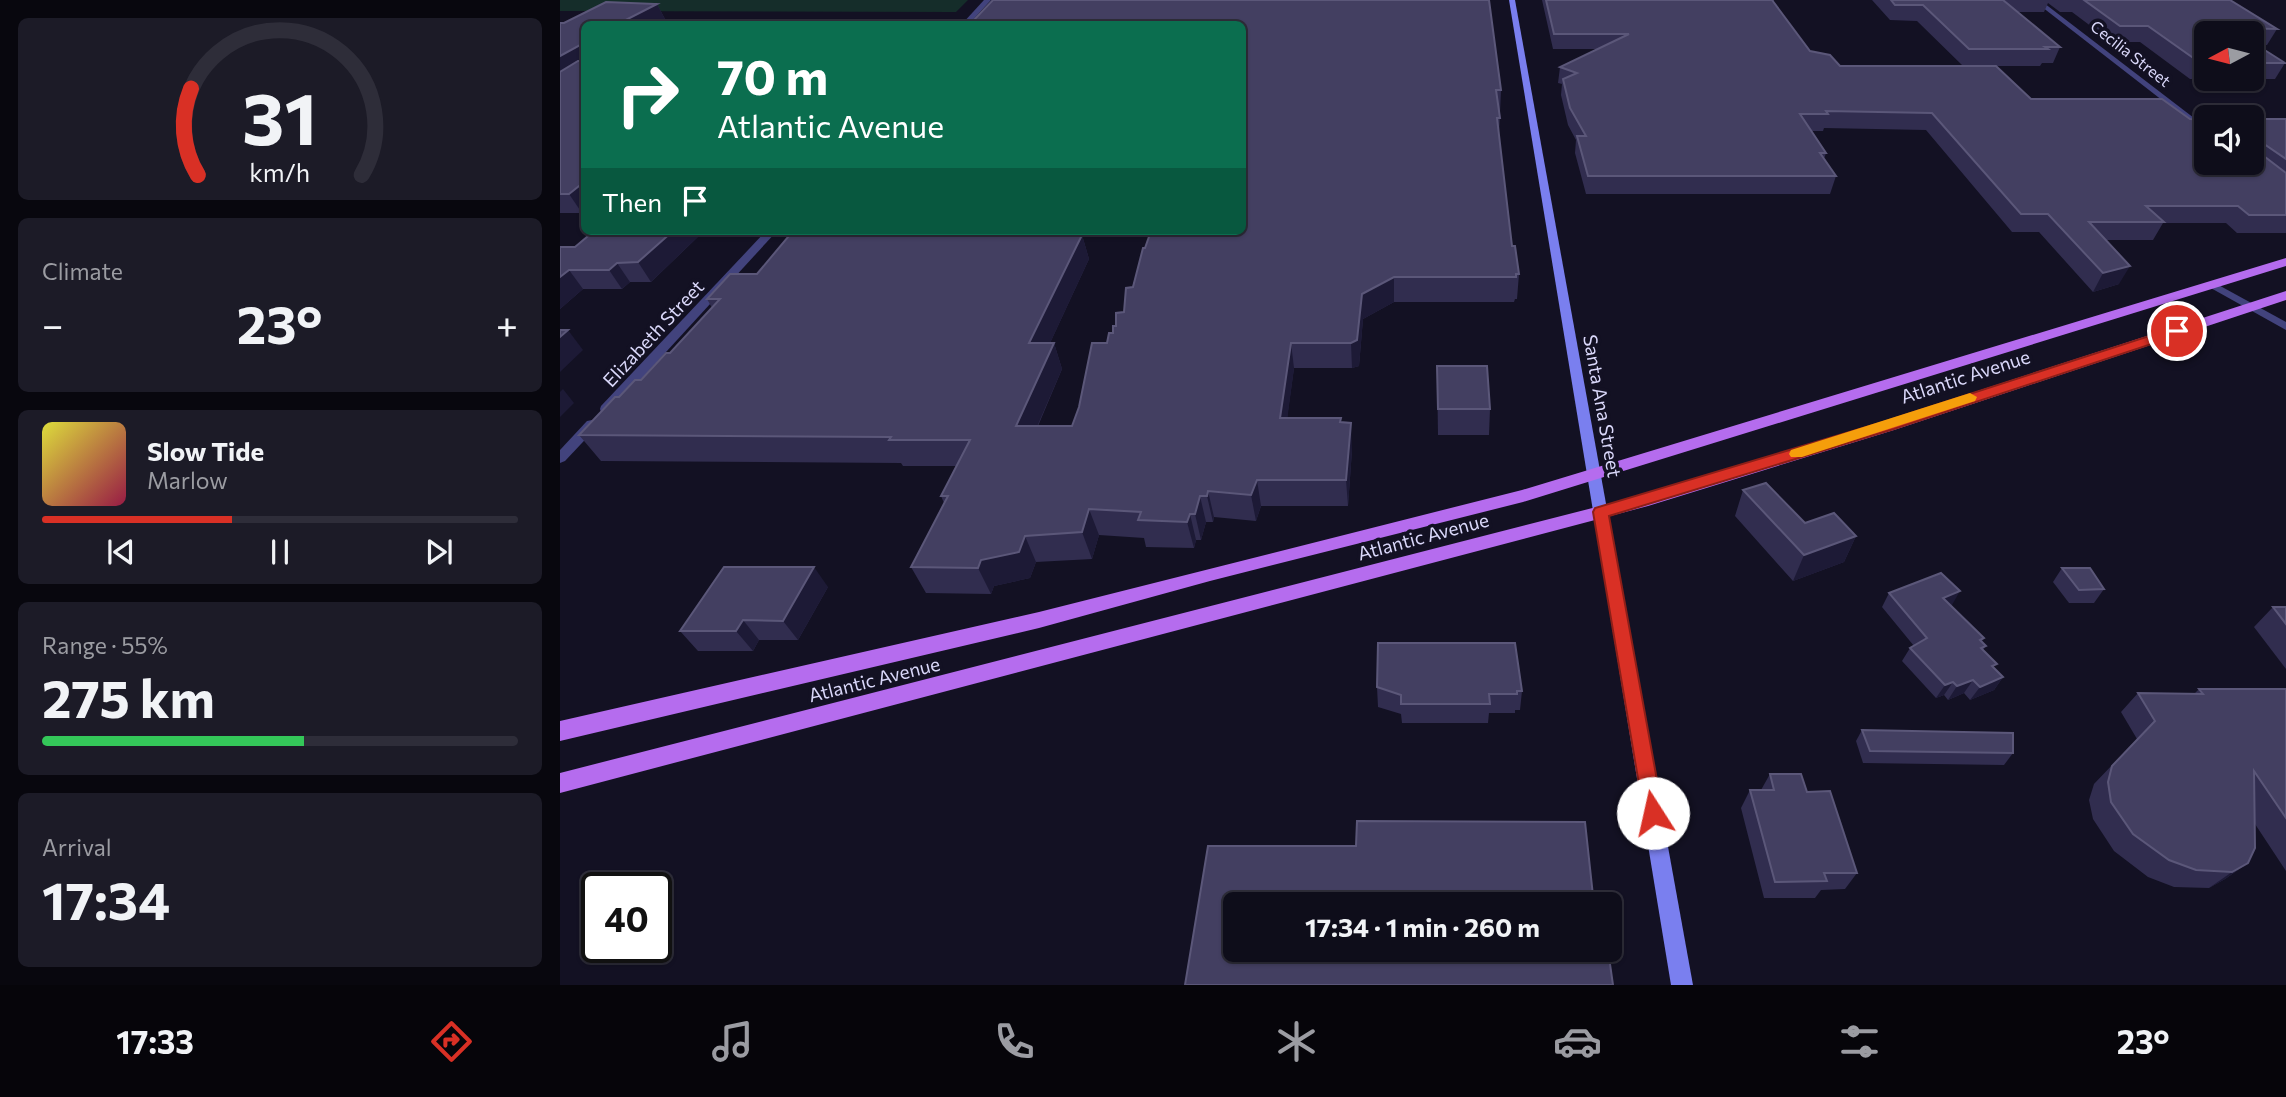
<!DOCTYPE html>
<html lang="en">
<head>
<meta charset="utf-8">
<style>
  :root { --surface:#0e0d1a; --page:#1c1b27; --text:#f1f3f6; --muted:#9b9ca2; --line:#2e2d39; --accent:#d93025 }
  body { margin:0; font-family:Commissioner,sans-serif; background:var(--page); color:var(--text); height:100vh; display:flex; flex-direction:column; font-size:26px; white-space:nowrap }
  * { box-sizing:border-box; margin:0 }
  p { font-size:23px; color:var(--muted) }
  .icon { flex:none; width:38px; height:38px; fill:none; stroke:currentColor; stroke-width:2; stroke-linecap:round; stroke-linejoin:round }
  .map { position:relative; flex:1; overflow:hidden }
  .side { display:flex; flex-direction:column; gap:18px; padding:18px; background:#08070e; width:560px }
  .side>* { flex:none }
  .hud { position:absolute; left:21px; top:21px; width:665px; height:214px; border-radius:10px; box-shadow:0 2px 5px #0004,0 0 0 2px var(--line); background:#0b6e4f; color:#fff; overflow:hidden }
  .needle { width:46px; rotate:263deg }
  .fabs { position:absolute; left:1634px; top:21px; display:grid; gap:14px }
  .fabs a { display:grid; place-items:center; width:70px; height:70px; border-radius:10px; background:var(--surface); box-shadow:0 2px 5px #0004,0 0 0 2px var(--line); font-size:35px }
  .speed { position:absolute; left:21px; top:872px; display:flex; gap:14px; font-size:35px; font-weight:700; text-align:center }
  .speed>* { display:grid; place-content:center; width:91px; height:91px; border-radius:50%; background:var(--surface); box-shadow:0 2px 5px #0004,0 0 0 2px var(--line); line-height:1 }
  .speed .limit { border:4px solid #111; border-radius:10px; background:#fff; color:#111 }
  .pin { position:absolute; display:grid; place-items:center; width:60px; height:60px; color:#fff; margin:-30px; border:4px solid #fff; border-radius:50%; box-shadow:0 2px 7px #0007 }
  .me { position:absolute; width:77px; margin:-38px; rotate:350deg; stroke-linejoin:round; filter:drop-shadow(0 0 5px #0008) }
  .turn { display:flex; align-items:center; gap:24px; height:147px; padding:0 21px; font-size:32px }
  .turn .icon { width:91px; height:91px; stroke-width:2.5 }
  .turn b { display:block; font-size:49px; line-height:60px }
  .then { display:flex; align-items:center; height:66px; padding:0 21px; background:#0003; gap:14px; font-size:26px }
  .big { font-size:52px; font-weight:700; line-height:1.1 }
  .side .widget { flex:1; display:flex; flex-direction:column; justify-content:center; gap:10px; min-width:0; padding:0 24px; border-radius:10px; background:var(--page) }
  .side .dial { align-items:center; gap:0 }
  .dial svg { height:182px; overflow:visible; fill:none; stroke:var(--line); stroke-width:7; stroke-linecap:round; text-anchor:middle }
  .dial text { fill:var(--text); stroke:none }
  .song { display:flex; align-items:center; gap:21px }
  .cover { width:84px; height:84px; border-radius:10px; background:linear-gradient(135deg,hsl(60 70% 55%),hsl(340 70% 35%)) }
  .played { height:7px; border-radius:4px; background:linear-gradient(90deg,var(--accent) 40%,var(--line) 40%) }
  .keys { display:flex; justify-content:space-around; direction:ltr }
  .heat { display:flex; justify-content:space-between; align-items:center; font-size:38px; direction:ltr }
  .charge { height:10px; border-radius:5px; background:linear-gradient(90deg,#34c759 55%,var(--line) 0) }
  .trip { position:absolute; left:663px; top:892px; width:399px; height:70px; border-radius:10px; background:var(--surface); box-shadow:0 2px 5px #0004,0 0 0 2px var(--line); font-weight:700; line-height:70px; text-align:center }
  .tabs { display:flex; height:112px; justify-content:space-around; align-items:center; background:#06050a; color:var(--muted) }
  .tabs .icon { width:49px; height:49px }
  .tabs .selected { color:var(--accent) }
  .tabs b { font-size:32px; color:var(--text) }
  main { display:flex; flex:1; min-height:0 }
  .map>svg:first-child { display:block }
</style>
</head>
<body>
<main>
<section class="side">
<div class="widget dial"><svg viewBox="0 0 100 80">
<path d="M14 69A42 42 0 1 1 86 69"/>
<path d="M14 69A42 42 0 0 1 11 31" stroke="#d93025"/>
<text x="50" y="56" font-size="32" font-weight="700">31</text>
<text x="50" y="72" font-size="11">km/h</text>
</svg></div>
<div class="widget"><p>Climate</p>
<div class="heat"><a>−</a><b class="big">23°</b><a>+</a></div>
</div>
<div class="widget">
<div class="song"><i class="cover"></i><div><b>Slow Tide</b><p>Marlow</p></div></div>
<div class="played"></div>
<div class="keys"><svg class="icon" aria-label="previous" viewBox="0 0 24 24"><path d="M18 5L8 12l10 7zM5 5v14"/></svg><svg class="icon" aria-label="pause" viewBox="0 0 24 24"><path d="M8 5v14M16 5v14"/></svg><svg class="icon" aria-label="next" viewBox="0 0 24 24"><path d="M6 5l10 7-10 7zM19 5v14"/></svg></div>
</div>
<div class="widget"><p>Range · 55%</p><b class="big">275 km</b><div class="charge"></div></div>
<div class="widget"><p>Arrival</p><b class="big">17:34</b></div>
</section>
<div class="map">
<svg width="1726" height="985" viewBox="0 0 1726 985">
  <rect width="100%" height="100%" fill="#131123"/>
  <polygon fill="#152d2a" points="0,0 408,0 396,12 0,11"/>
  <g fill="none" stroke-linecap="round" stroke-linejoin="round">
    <g fill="#42437d" fill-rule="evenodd">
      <polygon points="424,0 431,0 409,24 402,24"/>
      <polygon points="1473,0 1480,0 1647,128 1647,135"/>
      <polygon points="206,231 217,231 51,412 41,412 40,409 41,406"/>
      <polygon points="1653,282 1726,322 1726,330 1649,287 1648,285"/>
      <polygon points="32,420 37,421 39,424 37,427 5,461 0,463 0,450 27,421"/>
    </g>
    <polygon fill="#7a7fef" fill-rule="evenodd" points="949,0 955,0 1133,985 1111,985"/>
    <g fill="#b56cee" fill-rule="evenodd">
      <polygon points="1726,258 1726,266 963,502 650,581 479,628 0,741 0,721 479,612 962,490"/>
      <polygon points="1726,291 1726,300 1334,430 1088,506 0,793 0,773 1087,494 1322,422"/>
    </g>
  </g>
  <g fill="#312d4f" fill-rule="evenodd">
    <polygon points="982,0 1214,0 1214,3 1250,51 1280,66 1471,99 1692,163 1692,119 1726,119 1726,233 1677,233 1666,223 1603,223 1593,240 1546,240 1559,284 1533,292 1479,232 1452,232 1366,130 1264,128 1263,131 1251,131 1266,153 1264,159 1276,176 1270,194 1026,194 1015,153 1016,140 1008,125 1001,95 1002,84 998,83 1000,67 1038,49 993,49"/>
    <path d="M1312,0H1670L1717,29L1707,45H1697L1725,63L1715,79H1630L1580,42H1552L1512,12H1500L1488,3L1484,12H1458L1500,47L1493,63H1482L1480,66H1403L1357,21L1330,20ZM1647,33H1692V79H1647Z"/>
    <polygon points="97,4 106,21 100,24 24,24 22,213 0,213 0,23"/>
    <polygon points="682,24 941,90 939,135 952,246 959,274 957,299 955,299 954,302 834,302 803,319 799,366 792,368 734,368 727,418 781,422 792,450 788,506 701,506 696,521 654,517 653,522 646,522 641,540 636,540 634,548 586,547 584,538 539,535 532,559 476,562 470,578 434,586 431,594 366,593 351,567 384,503 381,496 396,466 343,466 341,463 41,461 19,435 59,397 81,380 110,353 152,308 147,299 197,274 233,231 519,231 517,234 522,235 529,259 490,343 494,343 502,369 478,426 512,426 547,343 564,312 585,248"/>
    <polygon points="144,231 91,282 70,282 62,289 23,289 0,309 0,247 15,247"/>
    <polygon points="877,366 930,409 929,435 878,435"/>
    <polygon points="1183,490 1245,523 1296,536 1284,562 1233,581 1175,516"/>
    <polygon points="1502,568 1544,589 1534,603 1509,603 1493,582"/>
    <polygon points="268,587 238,640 199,640 193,651 138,651 120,631"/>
    <polygon points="1329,593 1392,605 1390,606 1424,638 1422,641 1426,646 1423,650 1434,668 1443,677 1434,690 1410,700 1404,693 1388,700 1384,695 1376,698 1342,661 1350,648 1354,646 1322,607"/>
    <polygon points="1713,607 1726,607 1726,669 1694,627"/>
    <polygon points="817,687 962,691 960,710 955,710 955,713 929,713 928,723 842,723 841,714 818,707"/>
    <polygon points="1639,689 1726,689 1726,871 1695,824 1688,863 1665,879 1649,888 1614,887 1588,877 1554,851 1533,819 1529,800 1534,784 1577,739 1561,712 1578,693 1634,694"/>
    <polygon points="1302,730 1453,753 1444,765 1303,763 1296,741"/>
    <polygon points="1210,774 1247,792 1297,873 1285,889 1261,890 1255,898 1204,898 1181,808 1190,790 1201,790"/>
  </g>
  <g fill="#1d1a36">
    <polygon points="97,4 106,21 100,24 58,24"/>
    <polygon points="24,43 24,67 0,80 0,56"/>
    <polygon points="24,182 24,210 22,213 9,194"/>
    <polygon points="113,231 144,231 91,282 78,262"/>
    <polygon points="495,231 519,231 501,257 494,232"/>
    <polygon points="522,235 529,259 478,369 469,343"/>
    <polygon points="57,263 70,282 62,289 49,270"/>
    <polygon points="1570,266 1559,284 1533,292 1543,273"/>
    <polygon points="9,270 23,289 0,309 0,277"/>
    <polygon points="834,277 834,302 803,319 799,366 792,368 791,343 802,294"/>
    <polygon points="8,330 23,350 0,372 0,337"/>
    <polygon points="494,343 502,369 466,452 456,426"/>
    <polygon points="731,343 734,368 724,444 720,418"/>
    <polygon points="3,389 14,403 0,417 0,392"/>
    <polygon points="791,423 792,450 788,506 786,480"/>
    <polygon points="697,480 701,506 696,521 691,495"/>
    <polygon points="648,491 654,517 653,522 647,496"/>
    <polygon points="640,496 646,522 641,540 635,514"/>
    <polygon points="529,509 539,535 532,559 522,532"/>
    <polygon points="630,514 636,540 634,548 627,522"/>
    <polygon points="465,536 476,562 470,578 434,586 431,594 418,568 421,560"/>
    <polygon points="1296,536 1284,562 1233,581 1244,555"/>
    <polygon points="254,567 268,587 238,640 223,621"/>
    <polygon points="1400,591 1392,605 1375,612 1383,598"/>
    <polygon points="183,620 199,640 193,651 176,631"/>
    <polygon points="1443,677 1434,690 1410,700 1420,687"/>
    <polygon points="1413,680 1404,693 1388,700 1397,686"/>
    <polygon points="1393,682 1384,695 1376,698 1385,685"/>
    <polygon points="1688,863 1665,879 1649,888 1672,872"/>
  </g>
  <g fill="#433f61" stroke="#5b5779" stroke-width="2">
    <polygon points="433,0 929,0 941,90 936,90 940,118 937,118 952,246 955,246 959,274 956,274 956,277 834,277 802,294 797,340 791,343 731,343 720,418 781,418 780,422 791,423 786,480 697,480 691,495 648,491 647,496 640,496 635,514 630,514 627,522 578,520 581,512 529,509 522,532 465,536 459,552 421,560 418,568 351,567 388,496 381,496 410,440 329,440 331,437 19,435 55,397 59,397 75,380 81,380 106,353 110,353 160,299 147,299 170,274 197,274 233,231 495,231 494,232 522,235 469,343 494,343 456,426 512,426 519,407 532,343 547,343 549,333 553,333 553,326 556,326 556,313 564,312 566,288 573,287 583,248 585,248 591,231 682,231 682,24 410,24"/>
    <polygon points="986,0 1212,0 1250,51 1270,55 1280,66 1436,66 1471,99 1602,99 1630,119 1647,120 1647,163 1692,163 1692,147 1726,173 1726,215 1689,215 1678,206 1586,206 1604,222 1529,222 1570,266 1543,273 1488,214 1461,214 1372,113 1266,111 1268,114 1240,114 1266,153 1260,153 1276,176 1028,176 1017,136 1026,136 1010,108 1003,79 1017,73 1000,67 1069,34 994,34"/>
    <polygon points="1331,0 1443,0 1500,47 1485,47 1488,49 1409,49 1363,5 1335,5"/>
    <polygon points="1524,0 1670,0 1717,29 1671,28 1678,33 1647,33 1647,62 1639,62 1588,26 1560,26"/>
    <polygon points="46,2 97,4 58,24 24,24 24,43 0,56 0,23 4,23"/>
    <polygon points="1692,42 1725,63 1692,63"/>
    <polygon points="18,61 24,61 24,182 9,194 0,194 0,72"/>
    <polygon points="1692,119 1726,119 1726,159 1704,144 1694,143 1692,145"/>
    <polygon points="34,231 113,231 78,262 57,263 49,270 9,270 0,277 0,247 15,247"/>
    <polygon points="0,330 8,330 0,337"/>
    <polygon points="877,366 927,366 930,409 878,409"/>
    <polygon points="1206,483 1245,523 1274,513 1296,536 1244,555 1183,490"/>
    <polygon points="164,567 254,567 223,621 183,620 176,631 120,631"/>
    <polygon points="1502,568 1530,568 1544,589 1519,590"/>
    <polygon points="1381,573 1400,591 1383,598 1424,638 1420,640 1426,646 1421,648 1437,664 1432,666 1443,677 1420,687 1413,680 1397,686 1393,682 1385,685 1350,648 1367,638 1329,593"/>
    <polygon points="1713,607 1726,607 1726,624"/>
    <polygon points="818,643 955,643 962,691 957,691 957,694 929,694 930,704 841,704 841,695 817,687"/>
    <polygon points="1639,689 1726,689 1726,818 1694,771 1695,848 1688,863 1672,872 1636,870 1609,860 1573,834 1551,802 1548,782 1552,766 1595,721 1578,693 1643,694"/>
    <polygon points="1302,730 1453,733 1453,753 1310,751"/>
    <polygon points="1210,774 1241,774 1247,792 1270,791 1297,873 1264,873 1267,881 1215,882 1190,790 1214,790"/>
    <polygon points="797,821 1025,822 1034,905 676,905 676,950 1048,950 1053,985 625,985 648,846 796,846"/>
  </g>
  <polygon fill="#d93025" stroke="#8d1f18" stroke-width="2" points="1617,327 1624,331 1622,334 1334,429 1049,516 1103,813 1100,820 1093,823 1085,820 1033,512 1035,508 1323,422"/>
  <polygon fill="#f59e0b" points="1410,393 1417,397 1415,401 1242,457 1231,457 1229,454 1231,450"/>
  <g text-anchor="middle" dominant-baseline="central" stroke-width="7" stroke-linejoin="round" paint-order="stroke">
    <g font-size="16" fill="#dad8fa" stroke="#131123">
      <text transform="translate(1571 53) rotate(38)">Cecilia Street</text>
    </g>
    <g font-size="19" fill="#dad8fa" stroke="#131123">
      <text transform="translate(93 333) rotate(-47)">Elizabeth Street</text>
      <text transform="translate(1405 376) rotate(-18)">Atlantic Avenue</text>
      <text transform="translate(1043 406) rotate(80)">Santa Ana Street</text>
      <text transform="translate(863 536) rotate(-15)">Atlantic Avenue</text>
      <text transform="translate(314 679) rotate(-14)">Atlantic Avenue</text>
    </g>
  </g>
</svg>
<div class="fabs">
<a><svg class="needle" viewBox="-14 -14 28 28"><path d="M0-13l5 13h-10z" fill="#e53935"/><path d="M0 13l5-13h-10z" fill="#9b9ca2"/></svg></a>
<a><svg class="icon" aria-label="sound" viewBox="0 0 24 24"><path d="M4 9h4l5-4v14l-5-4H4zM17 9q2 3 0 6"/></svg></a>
</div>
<div class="speed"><div class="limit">40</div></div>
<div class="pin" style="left:1617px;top:331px;background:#d93025"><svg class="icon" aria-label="arrive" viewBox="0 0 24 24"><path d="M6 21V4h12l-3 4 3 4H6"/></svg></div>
<svg class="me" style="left:1093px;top:813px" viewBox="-20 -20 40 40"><circle r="19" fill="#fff"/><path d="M0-13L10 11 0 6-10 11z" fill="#d93025"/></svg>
<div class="trip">17:34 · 1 min · 260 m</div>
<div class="hud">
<div class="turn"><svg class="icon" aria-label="right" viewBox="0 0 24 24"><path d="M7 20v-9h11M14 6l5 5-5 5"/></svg><div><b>70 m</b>Atlantic Avenue</div></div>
<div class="then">Then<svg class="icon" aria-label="arrive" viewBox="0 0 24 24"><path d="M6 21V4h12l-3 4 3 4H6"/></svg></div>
</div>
</div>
</main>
<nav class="tabs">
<b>17:33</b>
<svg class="icon selected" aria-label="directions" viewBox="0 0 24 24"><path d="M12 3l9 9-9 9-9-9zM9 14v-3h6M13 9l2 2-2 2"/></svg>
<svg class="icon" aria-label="music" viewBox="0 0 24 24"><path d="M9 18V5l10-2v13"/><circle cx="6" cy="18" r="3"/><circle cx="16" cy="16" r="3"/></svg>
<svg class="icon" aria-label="phone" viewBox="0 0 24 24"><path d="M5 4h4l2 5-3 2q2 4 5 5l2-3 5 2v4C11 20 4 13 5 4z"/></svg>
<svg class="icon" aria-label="climate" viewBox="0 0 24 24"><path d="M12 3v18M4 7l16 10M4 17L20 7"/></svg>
<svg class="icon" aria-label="car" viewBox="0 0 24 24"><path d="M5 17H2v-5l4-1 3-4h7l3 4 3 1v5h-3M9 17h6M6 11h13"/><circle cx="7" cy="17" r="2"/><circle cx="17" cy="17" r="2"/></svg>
<svg class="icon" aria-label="filters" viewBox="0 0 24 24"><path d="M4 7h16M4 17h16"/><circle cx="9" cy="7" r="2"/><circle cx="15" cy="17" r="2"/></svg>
<b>23°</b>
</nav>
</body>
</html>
